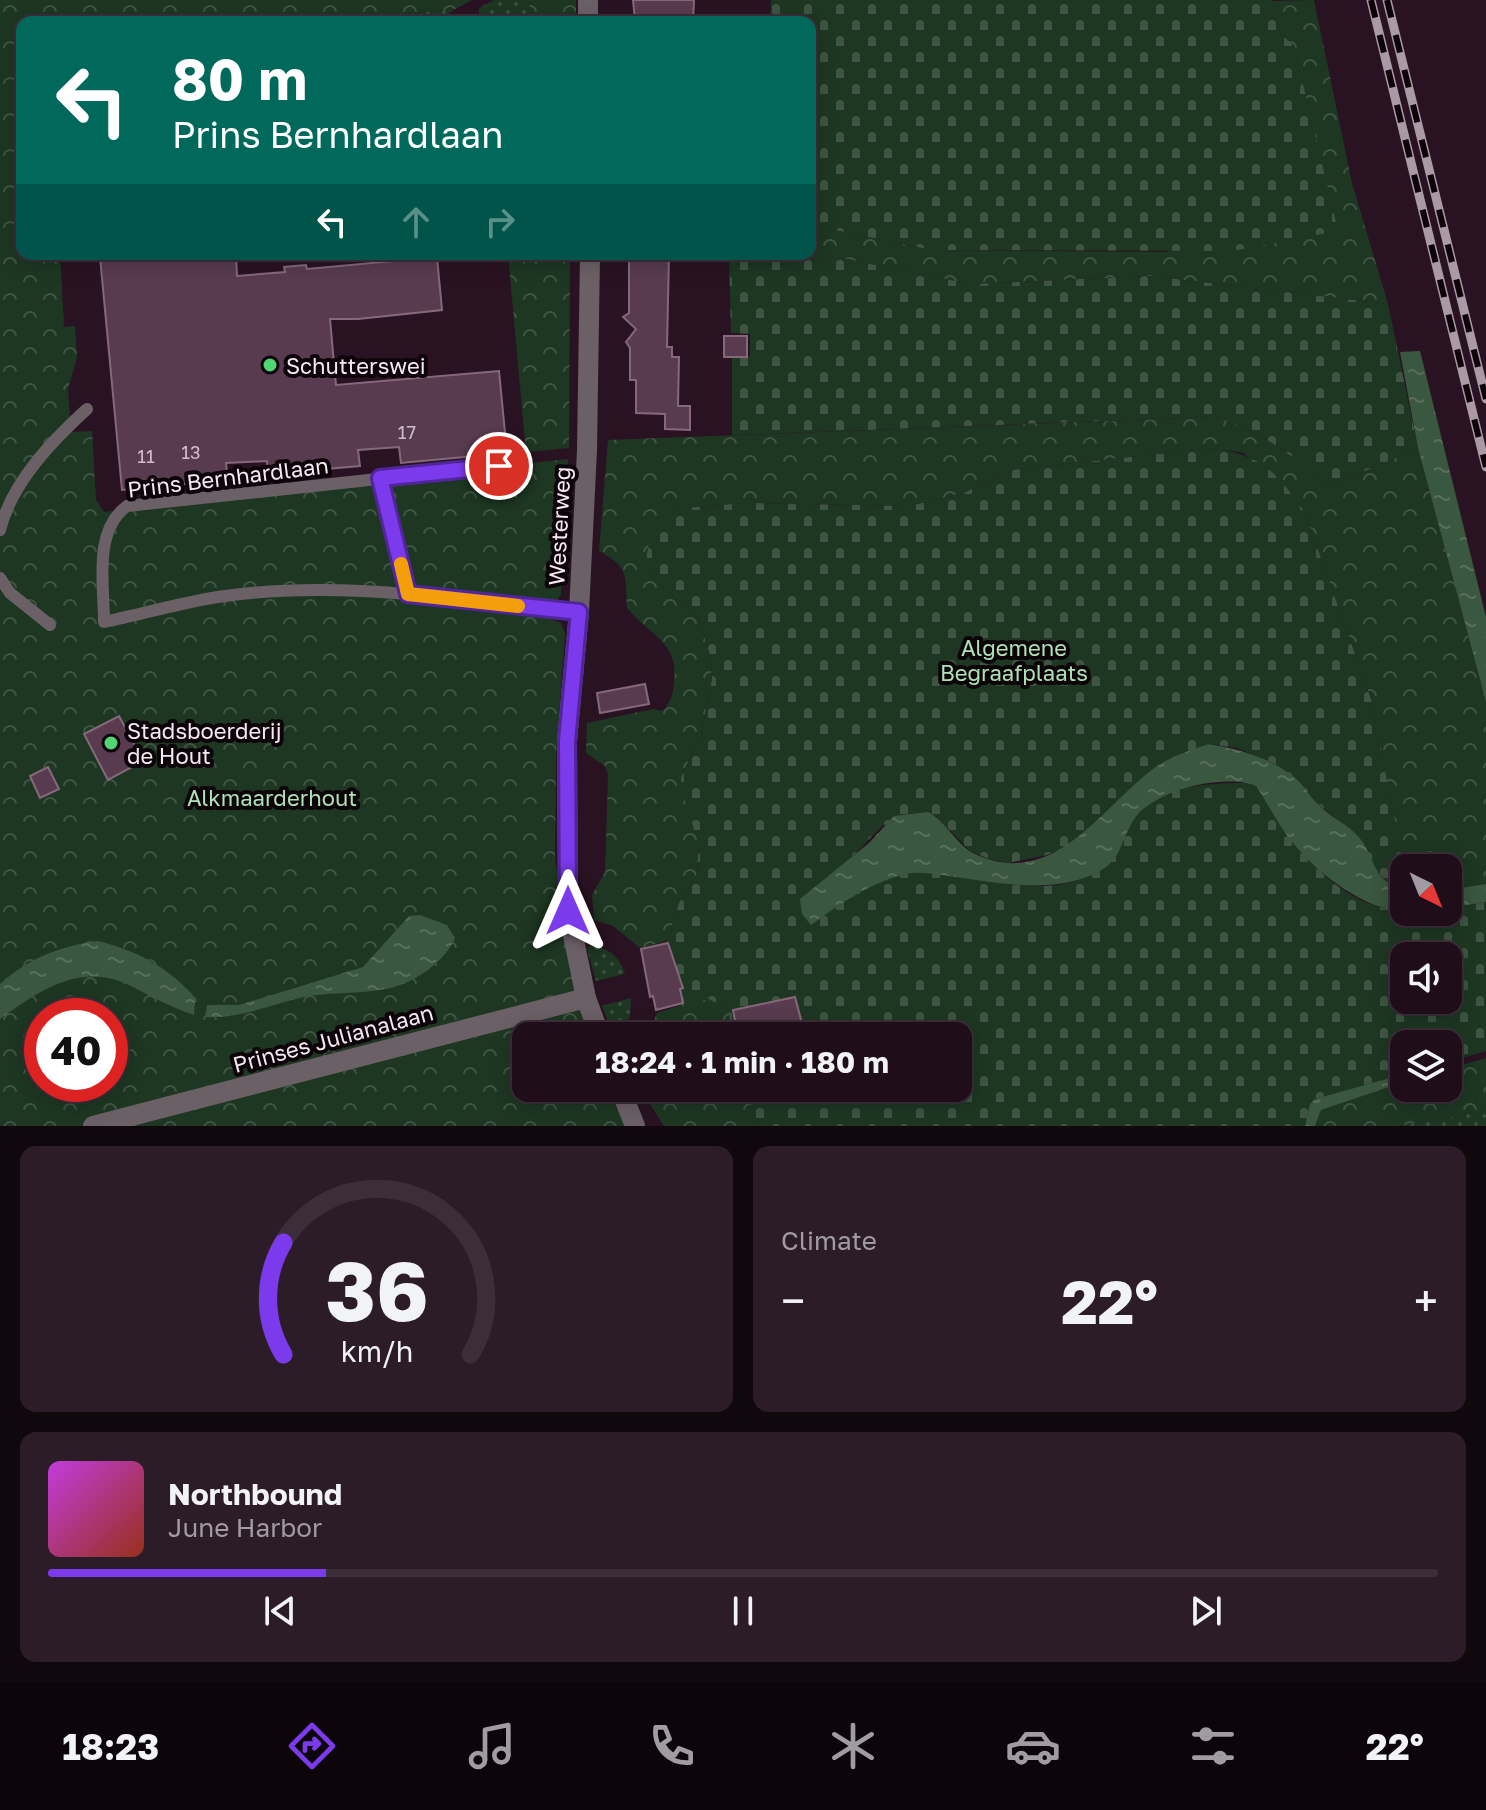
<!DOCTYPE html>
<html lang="en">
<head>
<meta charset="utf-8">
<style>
  :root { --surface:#1f0e1a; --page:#2c1c27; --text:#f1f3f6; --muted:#a19ca2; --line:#3c2e39; --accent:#7c3aed }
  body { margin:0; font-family:"Golos Text",sans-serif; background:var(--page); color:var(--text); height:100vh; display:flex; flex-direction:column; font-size:30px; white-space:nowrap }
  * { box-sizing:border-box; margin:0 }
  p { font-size:26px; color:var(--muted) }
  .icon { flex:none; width:44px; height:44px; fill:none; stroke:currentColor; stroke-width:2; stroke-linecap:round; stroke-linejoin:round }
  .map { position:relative; height:1126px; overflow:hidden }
  .sheet { display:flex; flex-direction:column; gap:20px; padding:20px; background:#11080e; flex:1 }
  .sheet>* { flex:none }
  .banner { position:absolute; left:16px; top:16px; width:800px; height:244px; border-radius:16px; box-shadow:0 4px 20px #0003,0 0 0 2px var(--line); background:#00695c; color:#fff; overflow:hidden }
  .needle { width:52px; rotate:137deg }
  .controls { position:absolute; left:1390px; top:854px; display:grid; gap:16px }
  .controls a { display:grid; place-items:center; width:72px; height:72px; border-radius:16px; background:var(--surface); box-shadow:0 4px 20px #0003,0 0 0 2px var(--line); font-size:40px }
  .speed { position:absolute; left:24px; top:998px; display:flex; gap:16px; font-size:40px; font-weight:700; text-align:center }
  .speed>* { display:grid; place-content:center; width:104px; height:104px; border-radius:50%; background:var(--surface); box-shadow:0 4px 20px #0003,0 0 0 2px var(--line); line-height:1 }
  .speed .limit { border:12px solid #d22; background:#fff; color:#111 }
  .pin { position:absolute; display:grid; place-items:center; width:68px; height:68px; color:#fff; margin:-34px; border:4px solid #fff; border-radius:50%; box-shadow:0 2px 8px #0007 }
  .me { position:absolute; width:88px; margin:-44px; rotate:0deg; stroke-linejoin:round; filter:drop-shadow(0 0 6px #0008) }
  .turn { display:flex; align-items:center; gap:28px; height:168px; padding:0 24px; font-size:36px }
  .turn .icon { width:104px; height:104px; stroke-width:2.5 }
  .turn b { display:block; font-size:56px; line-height:68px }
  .lanes { display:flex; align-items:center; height:76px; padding:0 24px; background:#0003; justify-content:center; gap:40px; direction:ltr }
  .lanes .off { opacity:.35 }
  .big { font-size:60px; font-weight:700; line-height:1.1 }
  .sheet .tile { flex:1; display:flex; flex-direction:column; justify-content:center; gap:12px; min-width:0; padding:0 28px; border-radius:16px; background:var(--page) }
  .sheet .dial { align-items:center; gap:0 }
  .dial svg { height:208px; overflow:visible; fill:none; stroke:var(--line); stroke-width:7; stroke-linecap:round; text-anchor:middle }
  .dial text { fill:var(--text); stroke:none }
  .song { display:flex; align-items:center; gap:24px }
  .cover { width:96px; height:96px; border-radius:12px; background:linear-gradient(135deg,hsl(290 70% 55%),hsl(10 70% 35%)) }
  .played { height:8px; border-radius:4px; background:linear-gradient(90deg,var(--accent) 20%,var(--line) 20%) }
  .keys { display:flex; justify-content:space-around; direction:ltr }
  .heat { display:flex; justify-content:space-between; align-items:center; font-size:44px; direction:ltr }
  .sheet .tiles { flex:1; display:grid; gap:20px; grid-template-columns:1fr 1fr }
  .tile:last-child { grid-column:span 2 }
  .trip { position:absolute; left:512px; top:1022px; width:460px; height:80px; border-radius:16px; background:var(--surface); box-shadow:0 4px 20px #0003,0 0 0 2px var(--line); font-weight:700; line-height:80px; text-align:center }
  .menu { display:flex; height:128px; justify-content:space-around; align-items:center; background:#0c060a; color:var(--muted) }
  .menu .icon { width:56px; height:56px }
  .menu .current { color:var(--accent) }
  .menu b { font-size:36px; color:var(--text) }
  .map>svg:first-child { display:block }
</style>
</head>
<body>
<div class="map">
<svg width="1486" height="1126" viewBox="0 0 1486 1126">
  <defs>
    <pattern id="grass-dots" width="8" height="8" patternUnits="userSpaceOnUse" patternTransform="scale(2)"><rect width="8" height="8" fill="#1d3722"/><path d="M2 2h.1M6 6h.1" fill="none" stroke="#3f5443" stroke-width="1.8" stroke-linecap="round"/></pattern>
    <pattern id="forest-crowns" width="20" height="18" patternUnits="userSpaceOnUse" patternTransform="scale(2)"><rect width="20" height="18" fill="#1d3722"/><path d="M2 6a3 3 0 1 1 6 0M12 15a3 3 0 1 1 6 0" fill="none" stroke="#3f5443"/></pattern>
    <pattern id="cemetery-stones" width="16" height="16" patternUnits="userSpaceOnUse" patternTransform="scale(2)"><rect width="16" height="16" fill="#1d3722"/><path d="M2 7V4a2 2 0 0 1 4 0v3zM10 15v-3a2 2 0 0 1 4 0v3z" fill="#3f5443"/></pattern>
    <pattern id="water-ripples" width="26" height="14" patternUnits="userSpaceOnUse" patternTransform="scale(2)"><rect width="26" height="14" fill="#3a573f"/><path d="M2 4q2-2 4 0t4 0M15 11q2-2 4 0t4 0" fill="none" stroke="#576f5b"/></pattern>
  </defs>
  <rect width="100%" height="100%" fill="#291322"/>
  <g fill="url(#grass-dots)">
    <polygon points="494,0 529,0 530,22 479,22 479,8"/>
    <polygon points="455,9 437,22 325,22"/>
    <path d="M590,945C609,948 619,956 625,974L596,981L587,949Z"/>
    <polygon points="631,998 630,1016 623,1033 613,1036 602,1006"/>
    <polygon points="1486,1111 1486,1126 1399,1126"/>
  </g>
  <g fill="url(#forest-crowns)" fill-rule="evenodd">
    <path d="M0,0H472L455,9L325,22H22V254H60L64,327L75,326L77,358L68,389L71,432L92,431L96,500L104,512L568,459L561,594L547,617L561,623L565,633L556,759L555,858L577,1003L589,1036H526V1088H610L625,1126H0ZM42,1016H110V1084H42Z"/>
    <polygon points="529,0 576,0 576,22 530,22"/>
    <polygon points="1314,0 1352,183 1388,304 1150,276 971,284 810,252 810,225 932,250 1164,252 1337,231 1294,46 1280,33 1272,1"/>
    <polygon points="508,254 570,254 569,448 526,452"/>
    <path d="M1212,417C1260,429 1291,455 1328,487L1418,448L1486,702V884L1448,890V868L1404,869L1371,699L1305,513L1244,453L1215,448L1019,469L1005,472L964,493L910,506L745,503L672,509L646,563L652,578L699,619L711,658L712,679L701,735L681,777L699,845L696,876L679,903L667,941L640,948L613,926L594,920L592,895L605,872L608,774L605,766L586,753L587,723L653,709L663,711C671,701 673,695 674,682C679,642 651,637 627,608C625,575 630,568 599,551L608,440Z"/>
    <polygon points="701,999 709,999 728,1010 734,1031 700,1036 648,1036 657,1013"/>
    <polygon points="1486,1058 1486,1111 1399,1126 1315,1126 1321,1110 1404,1082 1404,1088 1448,1088 1448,1069"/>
    <polygon points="640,1088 746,1088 759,1126 664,1126"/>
  </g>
  <g fill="url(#cemetery-stones)" fill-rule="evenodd">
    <polygon points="771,0 1272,0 1280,33 1294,46 1338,231 1232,251 932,250 810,225 810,22 770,22"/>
    <path d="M810,252L971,284L1150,276L1388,304L1418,448L1328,487C1291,455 1260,429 1212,417L732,435V357L750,356V334L731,333L729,254Z"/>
    <path d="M1215,448C1264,457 1277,473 1305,513L1371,699L1404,868V889L1391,887L1370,863L1359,837L1319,805L1296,779L1273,763L1237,748L1208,744L1133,788L1071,845L1047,855L1008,863L989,859L970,851L936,816L883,825L849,860L811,924C843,903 879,874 919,872C971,870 1021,897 1076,881C1105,872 1119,846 1132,822C1153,784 1212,783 1249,783L1257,786C1286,833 1322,890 1379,907C1401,914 1425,912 1448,912V908L1486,902V1051L1448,1062V1044H1404V1074L1315,1099L1310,1104L1305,1126H759L746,1088H958V1036H700L733,1031L728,1010L709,999L682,1006L667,941L679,903L696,876L699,845L681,788V777L701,735L712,679L711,658L699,619L652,578L646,563L650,532L661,515L672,509L745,503L910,506L964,493L1005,472L1019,469ZM1404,956H1448V1000H1404Z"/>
  </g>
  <g fill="url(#water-ripples)">
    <polygon points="1420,351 1486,617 1486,702 1418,448 1400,352"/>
    <path d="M1208,744C1239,749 1269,757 1294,777C1304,785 1310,797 1319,805C1330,817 1347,824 1358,836C1375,855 1372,883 1404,889V912C1364,909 1319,875 1294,844C1279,827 1269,805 1256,786C1225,773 1151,790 1133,821C1117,848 1122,865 1084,878C1043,892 998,883 956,877C938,875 920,870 902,875C868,884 839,905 811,925L802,914L800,899L869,843L894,816L928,812C946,821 955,843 973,853C1052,892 1100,809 1153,769C1169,757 1189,751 1208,744Z"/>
    <polygon points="1486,884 1486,902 1448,908 1448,890"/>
    <path d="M420,915L447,925L455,938C447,958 421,978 400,985C376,994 336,992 308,996C274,1003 241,1019 205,1017L207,1005H239L363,967L409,916Z"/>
    <path d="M98,941C135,950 166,966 192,994L195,1001L194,1015C171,1007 152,997 131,986C81,961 40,990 0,1019V984C29,958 60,946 98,941Z"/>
    <polygon points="1404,1074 1404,1082 1321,1110 1315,1126 1305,1126 1310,1104 1315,1099"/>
  </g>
  <g fill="#593b4f" stroke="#85697b" stroke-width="2">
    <polygon points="633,0 694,0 693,21 635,20"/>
    <polygon points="131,254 236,254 237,276 285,272 284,267 306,265 307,269 437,257 442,310 358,319 330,319 336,385 499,371 507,453 401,463 399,447 358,450 360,466 268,474 267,461 226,463 228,480 122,490 100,257"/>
    <polygon points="629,254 669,254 667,347 672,347 672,357 679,357 678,406 690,406 690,430 665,429 665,414 636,413 636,380 630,380 630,348 626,342 636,329 623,317 629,313"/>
    <rect x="724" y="336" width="23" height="21"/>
    <polygon points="645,684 649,704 600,713 597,693"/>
    <polygon points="119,716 143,761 108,780 84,734"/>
    <polygon points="48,767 59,789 40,798 30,776"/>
    <polygon points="668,943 683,988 680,989 683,1003 656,1010 653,996 650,997 641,949"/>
    <polygon points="795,997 803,1027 771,1036 738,1036 733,1010"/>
  </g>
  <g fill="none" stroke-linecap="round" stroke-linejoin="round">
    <g stroke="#6c6067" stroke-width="12">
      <path d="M499,466L127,506C93,531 104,584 104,622C142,614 180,603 218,597C334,579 462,600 579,612"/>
      <polyline points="380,478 408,594"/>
      <path d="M0,530C12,482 52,441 87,409"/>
      <polyline points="0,578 10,593 50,625"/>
    </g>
    <g stroke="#6c6067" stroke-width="20">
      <polyline points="588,0 588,22"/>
      <polyline points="590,254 587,450 579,612 567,741 568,911 586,998 600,1036"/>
      <polyline points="620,1088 635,1126"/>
      <polyline points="93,1126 586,998"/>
    </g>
    <g stroke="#ab99a5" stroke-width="9">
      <g id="rail">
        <polyline points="1371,0 1486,467"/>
        <polyline points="1387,0 1486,399"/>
      </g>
    </g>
    <use href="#rail" stroke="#0c0409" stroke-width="6" stroke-dasharray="18" stroke-linecap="butt"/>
  </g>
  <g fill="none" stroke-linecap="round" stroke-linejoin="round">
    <g stroke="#51269a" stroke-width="20">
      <polyline id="route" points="499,466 380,478 408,594 579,612 567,741 568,911"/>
    </g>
    <use href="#route" stroke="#7c3aed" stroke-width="14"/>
    <polyline stroke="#f59e0b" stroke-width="14" points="401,564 408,594 518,606"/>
  </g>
  <g fill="#51d674" stroke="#0c0409" stroke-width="3">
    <circle cx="270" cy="365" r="8"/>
    <circle cx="111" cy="743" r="8"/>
  </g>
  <g text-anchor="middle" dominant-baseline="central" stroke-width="8" stroke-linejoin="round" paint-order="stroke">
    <g font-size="18" fill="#d0bdc9">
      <text x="407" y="432">17</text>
      <text x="191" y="452">13</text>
      <text x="146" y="456">11</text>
    </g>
    <g font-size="22" fill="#f8e8f2" stroke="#0c0409" text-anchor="start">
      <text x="286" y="365">Schutterswei</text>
      <text x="127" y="730">Stadsboerderij<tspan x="127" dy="25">de Hout</tspan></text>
    </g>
    <g font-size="22" fill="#f8e8f2" stroke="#0c0409">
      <text transform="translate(228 477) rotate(-7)">Prins Bernhardlaan</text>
      <text transform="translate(559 526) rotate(-87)">Westerweg</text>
      <text transform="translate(333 1038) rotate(-15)">Prinses Julianalaan</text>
    </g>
    <g font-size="22" fill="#ade2b5" stroke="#0c0409">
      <text x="1014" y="647">Algemene<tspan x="1014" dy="25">Begraafplaats</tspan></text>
      <text x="272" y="797">Alkmaarderhout</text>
    </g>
  </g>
</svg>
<div class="controls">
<a><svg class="needle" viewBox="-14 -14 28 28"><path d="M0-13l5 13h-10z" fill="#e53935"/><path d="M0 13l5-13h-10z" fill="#a19ca2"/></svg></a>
<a><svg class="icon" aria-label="sound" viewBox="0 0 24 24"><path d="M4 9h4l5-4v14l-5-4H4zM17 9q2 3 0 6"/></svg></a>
<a><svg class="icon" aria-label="layers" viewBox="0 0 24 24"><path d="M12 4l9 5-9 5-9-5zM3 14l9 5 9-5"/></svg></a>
</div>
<div class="speed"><div class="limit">40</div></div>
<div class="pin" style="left:499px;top:466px;background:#d93025"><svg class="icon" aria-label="arrive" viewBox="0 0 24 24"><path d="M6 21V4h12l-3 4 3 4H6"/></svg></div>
<svg class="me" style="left:568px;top:911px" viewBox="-20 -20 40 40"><path d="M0-17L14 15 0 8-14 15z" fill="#7c3aed" stroke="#fff" stroke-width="4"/></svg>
<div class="trip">18:24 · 1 min · 180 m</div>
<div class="banner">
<div class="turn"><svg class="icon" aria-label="left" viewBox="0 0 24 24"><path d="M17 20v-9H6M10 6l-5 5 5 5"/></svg><div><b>80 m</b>Prins Bernhardlaan</div></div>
<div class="lanes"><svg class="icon" aria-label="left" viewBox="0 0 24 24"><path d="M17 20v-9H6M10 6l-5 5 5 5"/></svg><svg class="icon off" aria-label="ahead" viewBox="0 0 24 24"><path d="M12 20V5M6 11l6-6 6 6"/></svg><svg class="icon off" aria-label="right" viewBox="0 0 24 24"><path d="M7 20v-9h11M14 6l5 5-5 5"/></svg></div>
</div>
</div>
<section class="sheet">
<div class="tiles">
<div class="tile dial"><svg viewBox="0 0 100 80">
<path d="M14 69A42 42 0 1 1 86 69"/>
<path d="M14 69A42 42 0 0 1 14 26" stroke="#7c3aed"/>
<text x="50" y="56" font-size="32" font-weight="700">36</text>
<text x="50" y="72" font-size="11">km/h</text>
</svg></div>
<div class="tile"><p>Climate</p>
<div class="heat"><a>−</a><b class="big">22°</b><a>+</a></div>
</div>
<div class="tile">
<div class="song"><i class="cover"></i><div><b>Northbound</b><p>June Harbor</p></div></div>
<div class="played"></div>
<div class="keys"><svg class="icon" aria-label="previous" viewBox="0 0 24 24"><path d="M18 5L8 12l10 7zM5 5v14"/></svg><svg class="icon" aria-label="pause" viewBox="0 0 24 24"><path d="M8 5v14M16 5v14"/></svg><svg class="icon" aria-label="next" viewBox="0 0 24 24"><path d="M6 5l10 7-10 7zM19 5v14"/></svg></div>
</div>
</div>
</section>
<nav class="menu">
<b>18:23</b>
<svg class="icon current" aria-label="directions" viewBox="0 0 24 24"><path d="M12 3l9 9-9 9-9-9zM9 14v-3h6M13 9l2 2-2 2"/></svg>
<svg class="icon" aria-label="music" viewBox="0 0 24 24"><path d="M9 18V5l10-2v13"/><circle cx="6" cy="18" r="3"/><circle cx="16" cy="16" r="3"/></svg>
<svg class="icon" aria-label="phone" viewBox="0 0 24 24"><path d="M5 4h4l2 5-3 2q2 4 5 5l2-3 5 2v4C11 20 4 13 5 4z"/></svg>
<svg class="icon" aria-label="climate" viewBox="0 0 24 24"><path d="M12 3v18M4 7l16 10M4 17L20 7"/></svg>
<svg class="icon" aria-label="car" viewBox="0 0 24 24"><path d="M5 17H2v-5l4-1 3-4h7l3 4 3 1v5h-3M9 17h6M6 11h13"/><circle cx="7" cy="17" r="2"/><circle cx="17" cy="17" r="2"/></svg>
<svg class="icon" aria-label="filters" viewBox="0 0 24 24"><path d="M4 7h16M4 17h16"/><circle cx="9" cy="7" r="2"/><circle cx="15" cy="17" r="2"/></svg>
<b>22°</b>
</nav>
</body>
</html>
